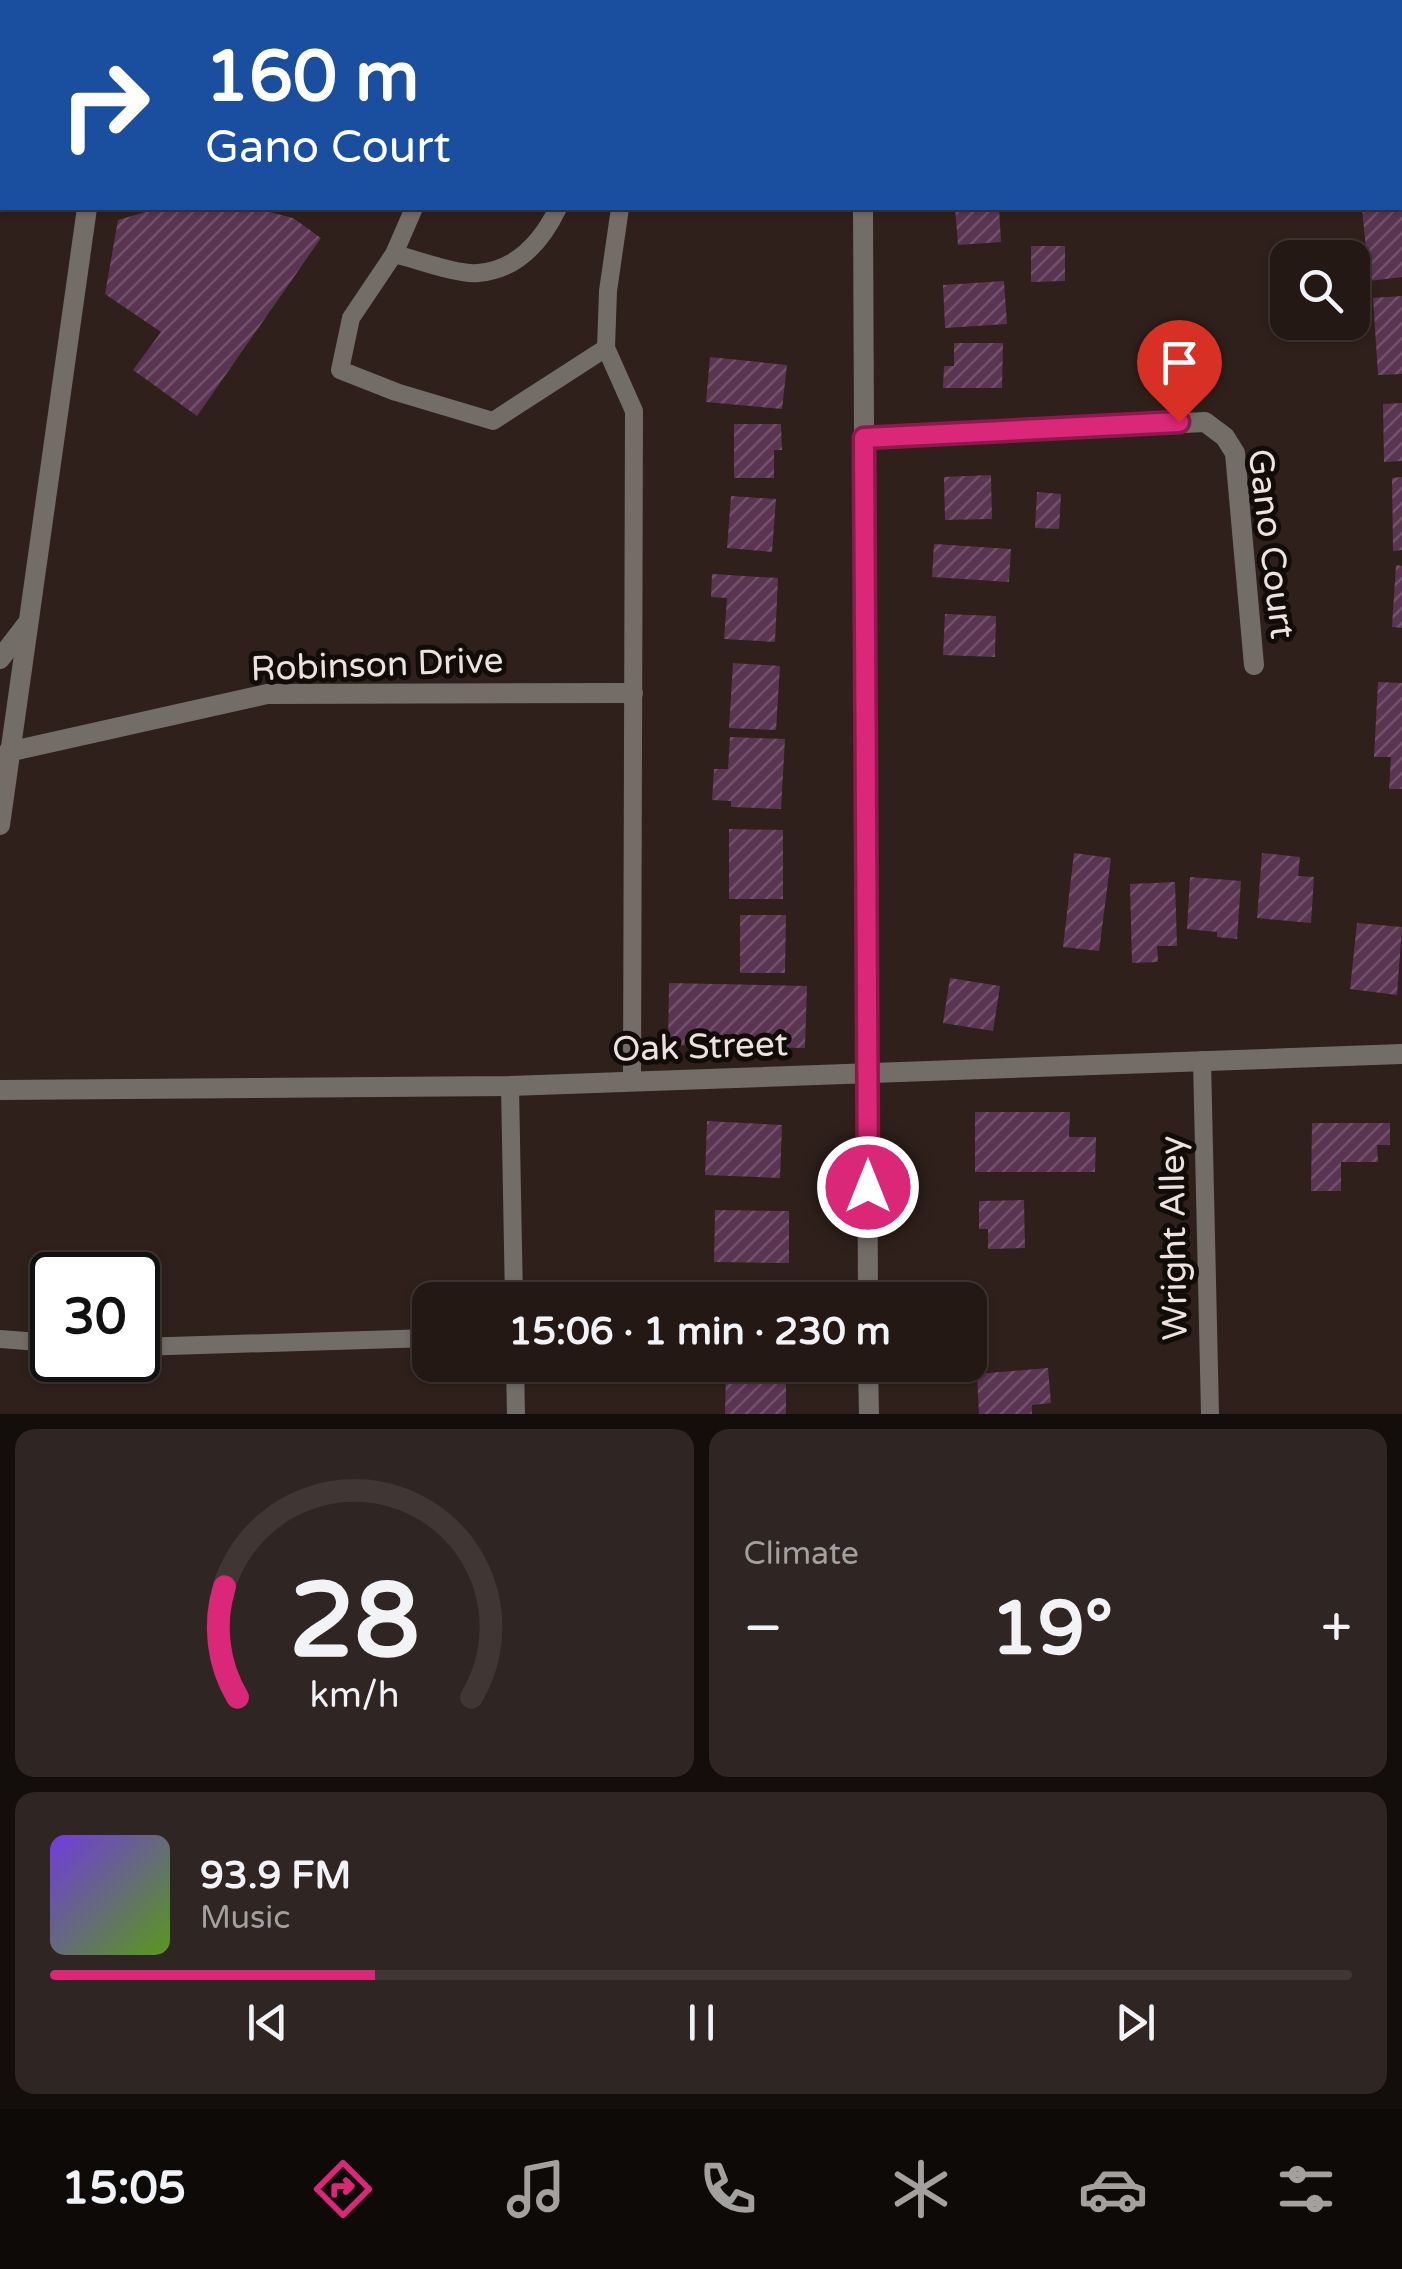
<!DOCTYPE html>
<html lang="en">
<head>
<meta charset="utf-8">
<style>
  :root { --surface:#231814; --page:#2f2522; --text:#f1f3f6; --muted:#a3a0a0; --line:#403734; --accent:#db2777 }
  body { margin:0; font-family:"Varela Round",sans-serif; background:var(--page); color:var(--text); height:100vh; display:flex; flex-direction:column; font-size:38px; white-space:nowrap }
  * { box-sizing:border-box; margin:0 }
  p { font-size:32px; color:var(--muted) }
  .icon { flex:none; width:55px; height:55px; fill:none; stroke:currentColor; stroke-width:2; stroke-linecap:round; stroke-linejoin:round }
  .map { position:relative; height:1414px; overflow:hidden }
  .details { display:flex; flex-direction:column; gap:15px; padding:15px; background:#130d0b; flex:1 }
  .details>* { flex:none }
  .hud { position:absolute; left:0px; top:0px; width:1402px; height:210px; box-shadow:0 2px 8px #0004,0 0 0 2px var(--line); background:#1a4fa0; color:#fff; overflow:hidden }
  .fabs { position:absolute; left:1270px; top:240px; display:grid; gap:20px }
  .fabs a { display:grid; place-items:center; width:100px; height:100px; border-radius:20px; background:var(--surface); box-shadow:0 2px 8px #0004,0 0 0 2px var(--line); font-size:50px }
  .speed { position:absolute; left:30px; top:1252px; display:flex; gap:20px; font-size:50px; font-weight:700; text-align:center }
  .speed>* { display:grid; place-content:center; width:130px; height:130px; border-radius:50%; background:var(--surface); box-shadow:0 2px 8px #0004,0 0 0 2px var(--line); line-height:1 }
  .speed .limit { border:5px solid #111; border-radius:15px; background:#fff; color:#111 }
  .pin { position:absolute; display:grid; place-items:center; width:85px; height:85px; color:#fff; margin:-102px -42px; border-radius:50% 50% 50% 0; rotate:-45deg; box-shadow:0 0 10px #0007 }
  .pin .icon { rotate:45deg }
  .me { position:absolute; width:110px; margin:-55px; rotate:0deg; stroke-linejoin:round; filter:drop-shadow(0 0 8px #0008) }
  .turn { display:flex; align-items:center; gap:35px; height:210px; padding:0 40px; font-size:45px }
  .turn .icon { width:130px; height:130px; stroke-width:2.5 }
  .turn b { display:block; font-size:70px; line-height:85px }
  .big { font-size:75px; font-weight:800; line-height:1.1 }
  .details .card { flex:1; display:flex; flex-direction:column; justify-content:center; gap:15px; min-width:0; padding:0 35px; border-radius:20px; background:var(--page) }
  .details .dial { align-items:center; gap:0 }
  .dial svg { height:260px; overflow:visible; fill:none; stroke:var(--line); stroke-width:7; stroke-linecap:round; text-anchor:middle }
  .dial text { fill:var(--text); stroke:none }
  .song { display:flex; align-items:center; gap:30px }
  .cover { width:120px; height:120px; border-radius:15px; background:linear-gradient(135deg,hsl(260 70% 55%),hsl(90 70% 35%)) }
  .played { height:10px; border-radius:5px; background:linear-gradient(90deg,var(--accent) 25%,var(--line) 25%) }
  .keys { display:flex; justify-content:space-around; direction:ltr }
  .heat { display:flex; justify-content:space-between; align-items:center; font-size:55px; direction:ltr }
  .details .tiles { flex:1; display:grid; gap:15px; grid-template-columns:1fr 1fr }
  .card:last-child { grid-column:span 2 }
  .trip { position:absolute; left:412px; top:1282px; width:575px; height:100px; border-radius:20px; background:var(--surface); box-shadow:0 2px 8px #0004,0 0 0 2px var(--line); font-weight:800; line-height:100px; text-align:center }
  .tabs { display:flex; height:160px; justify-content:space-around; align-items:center; background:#0e0a08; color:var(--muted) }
  .tabs .icon { width:70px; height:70px }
  .tabs .on { color:var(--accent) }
  .tabs b { font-size:45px; color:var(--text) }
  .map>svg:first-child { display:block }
</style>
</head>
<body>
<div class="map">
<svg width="1402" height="1414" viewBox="0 0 1402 1414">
  <defs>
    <pattern id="building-hatch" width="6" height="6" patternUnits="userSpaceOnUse" patternTransform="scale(2.5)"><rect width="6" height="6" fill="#5a3552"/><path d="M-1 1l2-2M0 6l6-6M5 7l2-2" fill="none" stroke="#72526a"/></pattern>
  </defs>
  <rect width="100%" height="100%" fill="#2f201b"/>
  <g fill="url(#building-hatch)">
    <polygon points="159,208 255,208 293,218 321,238 197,416 133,370 161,332 105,294 118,220"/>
    <polygon points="955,208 999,208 1001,242 958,245"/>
    <polygon points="1362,208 1402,208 1402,277 1369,281"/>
    <polygon points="1031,246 1065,246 1065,281 1031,282"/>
    <polygon points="1004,281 1007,324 945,328 943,285"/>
    <polygon points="1402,296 1402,374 1378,375 1373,298"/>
    <polygon points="954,343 1003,343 1002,388 943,388 944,366 954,366"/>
    <polygon points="710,357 787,365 782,409 706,402"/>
    <polygon points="1402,403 1402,461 1384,462 1383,404"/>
    <polygon points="734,424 781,424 782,450 774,450 774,478 734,478"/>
    <polygon points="991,475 992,519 945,520 944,477"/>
    <polygon points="1402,477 1402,550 1393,551 1392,478"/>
    <polygon points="1037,492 1061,494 1059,529 1035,528"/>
    <polygon points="731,496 776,499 772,552 727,548"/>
    <polygon points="934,544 1011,549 1009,582 932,577"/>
    <polygon points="1396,565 1402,566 1402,628 1392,627"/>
    <polygon points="712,574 778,578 775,642 724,639 727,598 711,597"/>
    <polygon points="945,614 996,616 995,657 943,655"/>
    <polygon points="733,663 780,666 776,730 729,728"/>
    <polygon points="1378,682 1402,683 1402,789 1389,789 1391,757 1374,757"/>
    <polygon points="730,737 785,739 781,809 731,807 731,801 712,800 714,769 728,769"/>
    <polygon points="729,829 783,830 783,899 729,899"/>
    <polygon points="1074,853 1111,858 1099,951 1063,947"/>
    <polygon points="1262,853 1300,857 1298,876 1314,877 1311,923 1257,918"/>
    <polygon points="1190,877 1241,881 1237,939 1217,937 1217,932 1187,929"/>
    <polygon points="1175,882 1177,946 1157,946 1158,962 1132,963 1130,884"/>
    <polygon points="740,915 786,915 785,973 740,973"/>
    <polygon points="1357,923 1402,927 1397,995 1350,989"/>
    <polygon points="950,978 1000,986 993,1031 943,1023"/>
    <polygon points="669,983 807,986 805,1048 668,1045"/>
    <polygon points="975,1112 1070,1112 1069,1137 1096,1137 1095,1172 975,1172"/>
    <polygon points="707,1121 782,1125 780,1178 705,1175"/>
    <polygon points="1312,1123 1390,1123 1390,1145 1377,1145 1378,1162 1341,1162 1341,1191 1311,1191"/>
    <polygon points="1024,1200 1025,1248 988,1249 988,1229 979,1229 979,1201"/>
    <polygon points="715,1210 789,1211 789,1263 714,1262"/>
    <polygon points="744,1294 782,1297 782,1300 743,1300"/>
    <polygon points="1048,1368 1051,1403 1032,1405 1032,1414 979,1414 977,1374"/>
    <polygon points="726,1372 786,1373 786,1414 725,1414"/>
  </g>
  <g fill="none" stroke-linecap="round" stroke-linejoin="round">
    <g stroke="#736d68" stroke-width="18">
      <polyline points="414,208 394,254 351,318 340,370 396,392 493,421 606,348"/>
      <polyline points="620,208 608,291 606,348 634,411 632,1082"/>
      <path d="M394,254C416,259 457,275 478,273C517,270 542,241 558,208"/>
      <polyline points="1202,1060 1210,1414"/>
      <polyline points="510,1086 514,1300"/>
      <polyline points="0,1339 52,1343"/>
      <polyline points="138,1347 430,1338"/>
      <polyline points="515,1365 516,1414"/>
    </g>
    <g stroke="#736d68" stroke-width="20">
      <polyline points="861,0 861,2"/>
      <polyline points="130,2 130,0"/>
      <polyline points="863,208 868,1300"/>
      <polyline points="864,438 1205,422 1225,437 1235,453 1254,665"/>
      <polyline points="0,659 26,625"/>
      <polyline points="8,752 267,694 633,693"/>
      <polyline points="0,825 87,208"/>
      <polyline points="0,1090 510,1086 1402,1054"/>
      <polyline points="868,1365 869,1414"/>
    </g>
    <g stroke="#c4b7ac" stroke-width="25">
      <polyline points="605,2 612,0"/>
      <polyline points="0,182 2,182"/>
    </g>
  </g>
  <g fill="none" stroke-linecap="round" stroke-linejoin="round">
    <g stroke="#8e194d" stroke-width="25">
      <polyline id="route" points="868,1187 864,438 1179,422"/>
    </g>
    <use href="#route" stroke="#db2777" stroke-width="18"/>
  </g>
  <g text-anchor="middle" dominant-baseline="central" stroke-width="10" stroke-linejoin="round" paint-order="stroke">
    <g font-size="35" fill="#ede2df" stroke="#120c09">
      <text transform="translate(1271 544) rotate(83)">Gano Court</text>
      <text transform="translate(377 665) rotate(-2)">Robinson Drive</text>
      <text transform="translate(700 1047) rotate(-2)">Oak Street</text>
      <text transform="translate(1174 1238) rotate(-91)">Wright Alley</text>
    </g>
  </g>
</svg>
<div class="fabs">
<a><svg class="icon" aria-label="search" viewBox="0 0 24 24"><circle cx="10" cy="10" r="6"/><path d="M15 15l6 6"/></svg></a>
</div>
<div class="speed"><div class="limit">30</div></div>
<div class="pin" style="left:1179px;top:422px;background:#d93025"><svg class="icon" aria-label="arrive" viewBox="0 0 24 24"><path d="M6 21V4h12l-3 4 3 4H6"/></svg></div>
<svg class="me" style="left:868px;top:1187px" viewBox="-20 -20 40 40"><circle r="17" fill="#db2777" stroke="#fff" stroke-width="3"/><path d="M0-11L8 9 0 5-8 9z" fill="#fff"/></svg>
<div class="trip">15:06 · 1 min · 230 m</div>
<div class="hud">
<div class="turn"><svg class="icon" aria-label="right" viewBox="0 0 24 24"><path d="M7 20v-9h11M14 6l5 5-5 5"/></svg><div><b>160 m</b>Gano Court</div></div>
</div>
</div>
<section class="details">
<div class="tiles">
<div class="card dial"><svg viewBox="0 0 100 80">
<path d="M14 69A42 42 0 1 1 86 69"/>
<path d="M14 69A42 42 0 0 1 10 35" stroke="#db2777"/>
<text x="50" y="56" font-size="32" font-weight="700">28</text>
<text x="50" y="72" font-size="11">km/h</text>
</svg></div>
<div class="card"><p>Climate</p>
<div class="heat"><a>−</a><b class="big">19°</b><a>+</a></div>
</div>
<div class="card">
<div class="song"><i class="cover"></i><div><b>93.9 FM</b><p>Music</p></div></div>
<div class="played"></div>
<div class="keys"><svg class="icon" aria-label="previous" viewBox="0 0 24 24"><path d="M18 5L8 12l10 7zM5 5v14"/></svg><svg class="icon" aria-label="pause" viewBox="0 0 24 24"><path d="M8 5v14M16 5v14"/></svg><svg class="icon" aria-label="next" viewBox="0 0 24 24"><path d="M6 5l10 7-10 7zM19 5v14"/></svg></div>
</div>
</div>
</section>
<nav class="tabs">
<b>15:05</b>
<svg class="icon on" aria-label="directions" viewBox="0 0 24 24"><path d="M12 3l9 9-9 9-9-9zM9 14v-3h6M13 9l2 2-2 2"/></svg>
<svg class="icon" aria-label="music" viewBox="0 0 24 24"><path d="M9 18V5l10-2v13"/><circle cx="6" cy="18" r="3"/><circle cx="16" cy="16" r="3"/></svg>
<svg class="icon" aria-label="phone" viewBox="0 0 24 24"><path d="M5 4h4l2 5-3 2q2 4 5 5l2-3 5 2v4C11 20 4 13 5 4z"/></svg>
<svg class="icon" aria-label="climate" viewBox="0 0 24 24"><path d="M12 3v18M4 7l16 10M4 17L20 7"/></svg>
<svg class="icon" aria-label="car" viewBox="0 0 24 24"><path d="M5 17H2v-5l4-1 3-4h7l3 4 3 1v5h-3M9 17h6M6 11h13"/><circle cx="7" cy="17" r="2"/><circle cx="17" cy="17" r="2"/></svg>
<svg class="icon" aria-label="filters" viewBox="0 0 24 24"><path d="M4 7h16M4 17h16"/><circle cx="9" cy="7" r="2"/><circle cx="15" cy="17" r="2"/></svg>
</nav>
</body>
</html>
